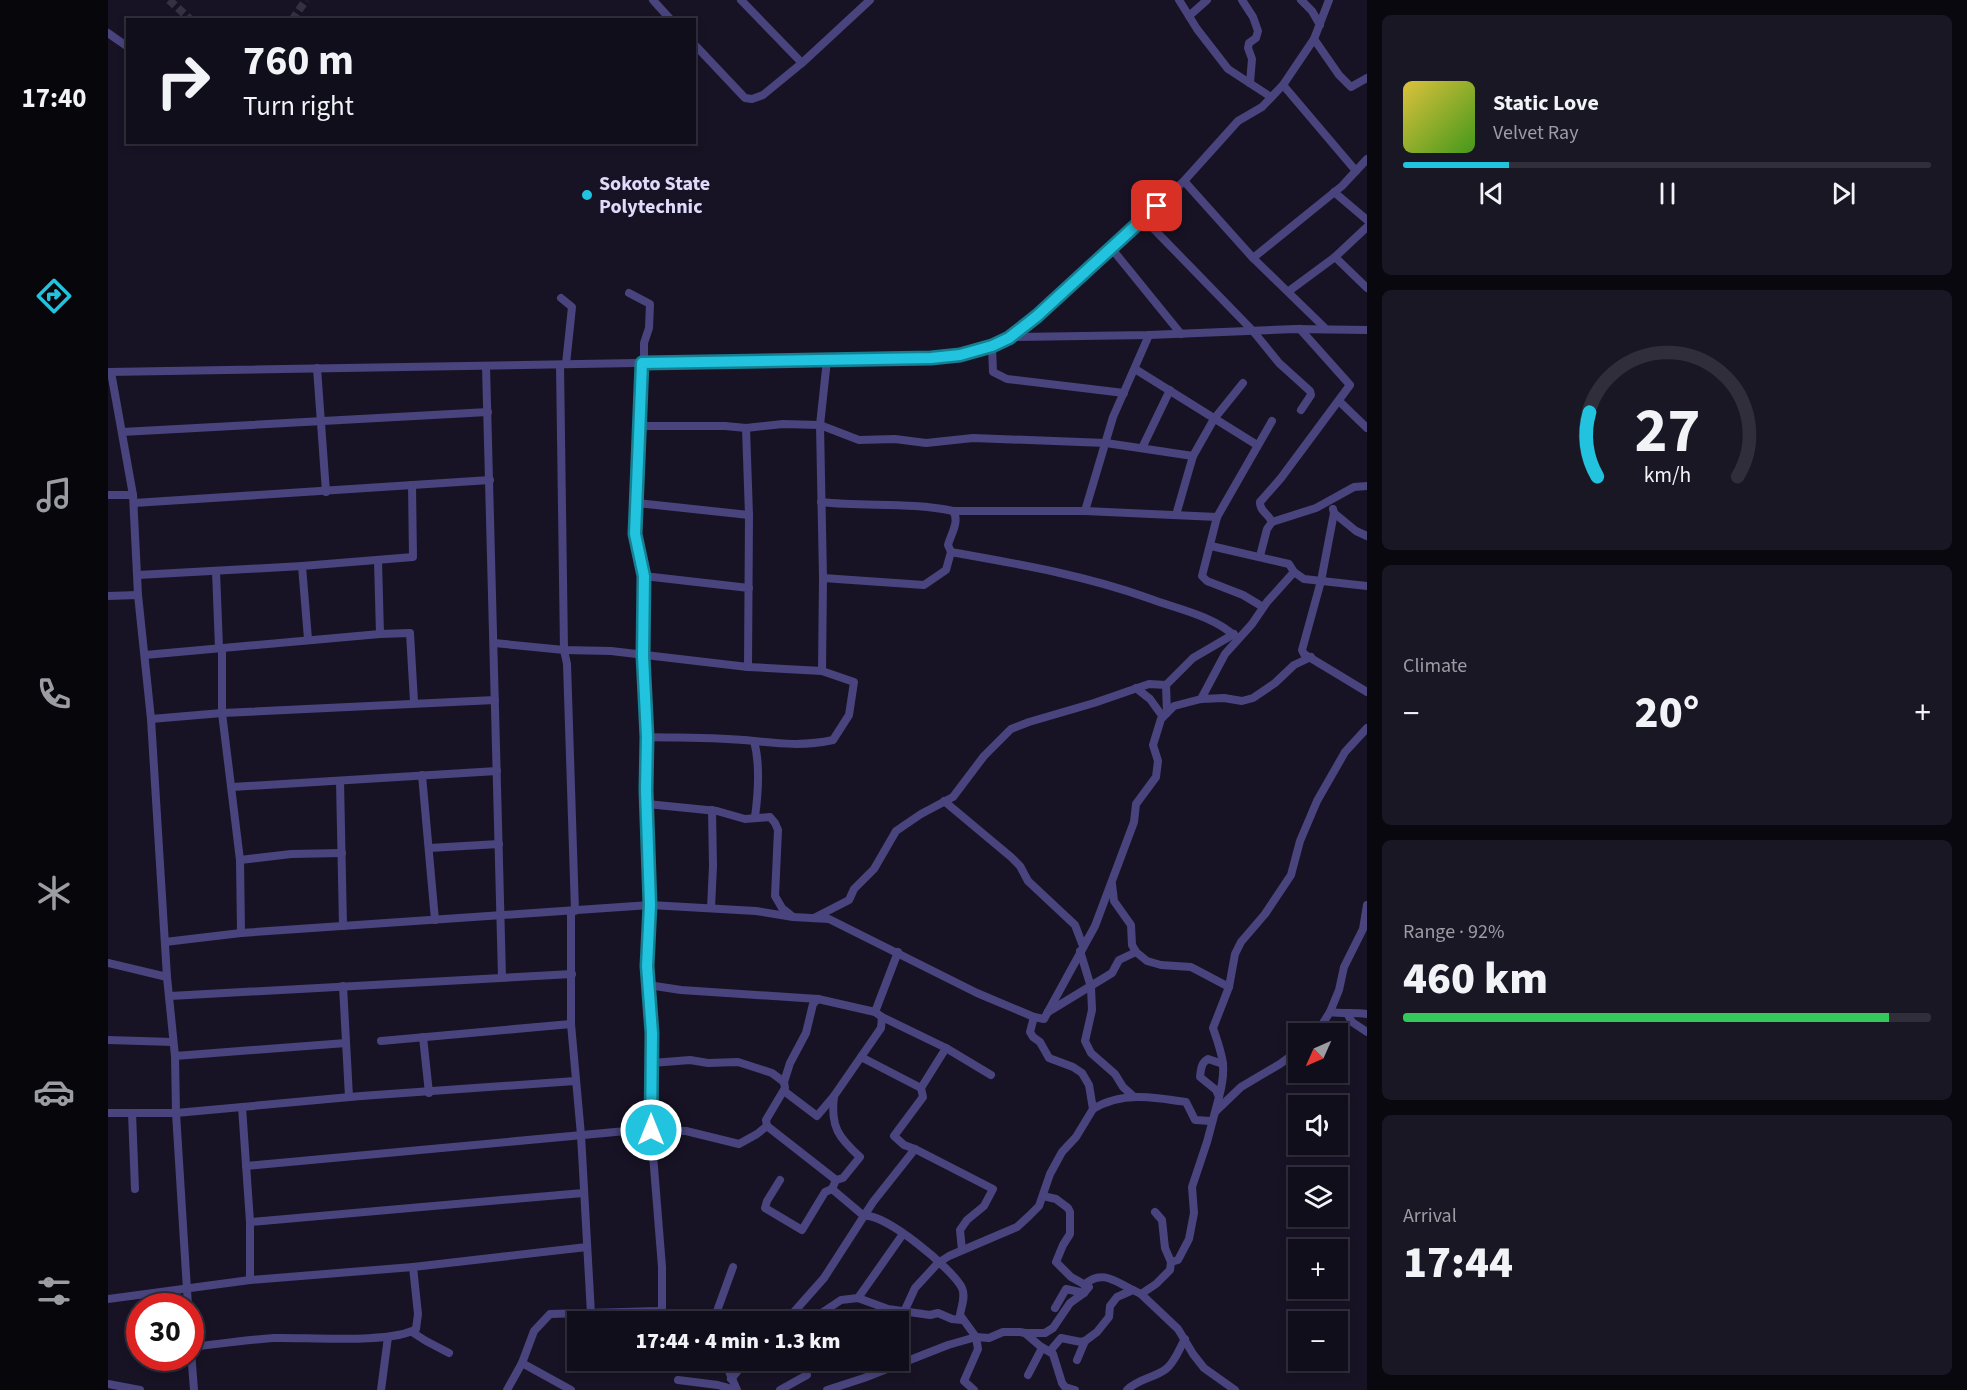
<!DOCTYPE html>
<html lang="en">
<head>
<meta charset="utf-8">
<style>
  :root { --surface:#110e1c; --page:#1a1725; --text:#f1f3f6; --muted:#9c9ca3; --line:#302e3b; --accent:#22c3df }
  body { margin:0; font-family:"Source Sans 3",sans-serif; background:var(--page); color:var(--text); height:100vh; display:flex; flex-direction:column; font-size:22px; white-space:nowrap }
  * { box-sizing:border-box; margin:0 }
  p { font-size:20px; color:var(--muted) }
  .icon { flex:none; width:33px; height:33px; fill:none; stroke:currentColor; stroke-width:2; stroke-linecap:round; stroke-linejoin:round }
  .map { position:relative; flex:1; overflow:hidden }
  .sheet { display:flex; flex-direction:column; gap:15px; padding:15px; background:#09080f; width:600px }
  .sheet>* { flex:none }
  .hud { position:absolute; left:18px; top:18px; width:570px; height:126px; border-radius:0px; box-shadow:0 3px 9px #0003,0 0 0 2px var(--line); background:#110e1c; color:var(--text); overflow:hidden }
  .needle { width:39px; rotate:225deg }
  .tools { position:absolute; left:1180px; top:1023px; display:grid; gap:12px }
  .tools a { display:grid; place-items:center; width:60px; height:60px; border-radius:0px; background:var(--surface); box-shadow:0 3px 9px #0003,0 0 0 2px var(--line); font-size:30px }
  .speed { position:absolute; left:18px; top:1293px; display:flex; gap:12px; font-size:30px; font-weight:700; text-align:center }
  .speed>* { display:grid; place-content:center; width:78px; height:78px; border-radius:50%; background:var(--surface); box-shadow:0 3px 9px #0003,0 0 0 2px var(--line); line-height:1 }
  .speed .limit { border:9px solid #d22; background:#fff; color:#111 }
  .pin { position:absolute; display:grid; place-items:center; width:51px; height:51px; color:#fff; margin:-26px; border-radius:12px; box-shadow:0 3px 9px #0006 }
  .me { position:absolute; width:66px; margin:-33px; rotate:0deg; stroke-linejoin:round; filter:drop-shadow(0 0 4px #0008) }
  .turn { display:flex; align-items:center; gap:21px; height:126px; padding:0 18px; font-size:27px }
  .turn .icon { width:78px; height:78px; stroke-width:2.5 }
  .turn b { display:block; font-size:42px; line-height:51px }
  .big { font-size:45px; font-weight:800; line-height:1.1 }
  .sheet .card { flex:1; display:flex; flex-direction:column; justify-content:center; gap:9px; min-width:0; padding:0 21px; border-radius:9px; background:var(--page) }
  .sheet .dial { align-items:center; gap:0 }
  .dial svg { height:156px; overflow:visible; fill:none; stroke:var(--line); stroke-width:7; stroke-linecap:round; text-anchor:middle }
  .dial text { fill:var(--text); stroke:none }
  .song { display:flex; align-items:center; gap:18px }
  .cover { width:72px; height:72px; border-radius:9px; background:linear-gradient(135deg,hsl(50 70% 55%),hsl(100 70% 35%)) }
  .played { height:6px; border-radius:3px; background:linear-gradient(90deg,var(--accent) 20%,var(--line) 20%) }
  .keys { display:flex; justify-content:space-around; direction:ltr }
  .heat { display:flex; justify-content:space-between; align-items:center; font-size:33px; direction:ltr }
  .charge { height:9px; border-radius:4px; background:linear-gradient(90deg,#34c759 92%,var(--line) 0) }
  .trip { position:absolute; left:459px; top:1311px; width:342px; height:60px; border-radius:0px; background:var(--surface); box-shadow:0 3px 9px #0003,0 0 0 2px var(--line); font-weight:800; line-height:60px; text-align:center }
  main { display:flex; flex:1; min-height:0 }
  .tab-bar { display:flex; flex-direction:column; width:108px; justify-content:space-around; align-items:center; background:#07060b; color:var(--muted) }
  .tab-bar .icon { width:42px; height:42px }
  .tab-bar .active { color:var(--accent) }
  .tab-bar b { font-size:27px; color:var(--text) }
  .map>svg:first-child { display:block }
</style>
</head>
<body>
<main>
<nav class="tab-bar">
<b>17:40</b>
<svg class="icon active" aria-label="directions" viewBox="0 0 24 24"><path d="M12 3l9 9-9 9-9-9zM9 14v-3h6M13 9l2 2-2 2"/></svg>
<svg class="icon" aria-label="music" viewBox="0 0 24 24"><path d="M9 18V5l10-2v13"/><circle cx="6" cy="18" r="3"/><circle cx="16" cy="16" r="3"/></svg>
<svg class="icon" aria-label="phone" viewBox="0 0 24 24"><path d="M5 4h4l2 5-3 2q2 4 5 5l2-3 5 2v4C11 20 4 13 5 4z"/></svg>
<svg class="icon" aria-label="climate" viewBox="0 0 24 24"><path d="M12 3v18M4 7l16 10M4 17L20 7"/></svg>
<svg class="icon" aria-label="car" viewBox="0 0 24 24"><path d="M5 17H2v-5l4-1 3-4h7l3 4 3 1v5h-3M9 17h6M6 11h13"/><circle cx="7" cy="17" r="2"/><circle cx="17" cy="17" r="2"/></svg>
<svg class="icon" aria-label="filters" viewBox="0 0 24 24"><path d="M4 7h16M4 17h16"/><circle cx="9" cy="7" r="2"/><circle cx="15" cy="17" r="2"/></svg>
</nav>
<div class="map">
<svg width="1259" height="1390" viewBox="0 0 1259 1390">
  <rect width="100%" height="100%" fill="#171325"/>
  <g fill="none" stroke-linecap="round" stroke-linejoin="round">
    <g stroke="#353145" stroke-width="8" stroke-dasharray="8 4" stroke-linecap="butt">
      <polyline points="61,0 83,20"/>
      <polyline points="184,20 198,0"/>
    </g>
    <g stroke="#49447d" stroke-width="8">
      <polyline points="545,0 563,20"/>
      <polyline points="633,0 694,63"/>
      <polyline points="1071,0 1089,29 1120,69 1163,97"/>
      <polyline points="1134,0 1145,17 1150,31 1148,38 1141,43 1140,48 1144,59 1142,83"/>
      <polyline points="1193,0 1204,11 1212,25"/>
      <polyline points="1081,16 1099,0"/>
      <polyline points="0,33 20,47"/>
      <polyline points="1206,39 1231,75 1243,87 1259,78"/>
      <polyline points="586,44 637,98 644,99 655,95 694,63 762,0"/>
      <polyline points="1175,85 1248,171"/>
      <polyline points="1076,181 1145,258 1218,329"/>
      <polyline points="1226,192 1259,220"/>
      <polyline points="1036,219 1145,331 1171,363 1202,391 1203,395 1193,410"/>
      <polyline points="1004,249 1073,334"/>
      <polyline points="1227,257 1259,288"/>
      <polyline points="1145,258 1234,186 1259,159"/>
      <polyline points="1181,291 1227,257 1259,227"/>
      <polyline points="521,293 542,304 541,328 536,343 536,363"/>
      <polyline points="453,298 464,307 458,364"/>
      <polyline points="901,337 1041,335 1187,329 1259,330"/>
      <polyline points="884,346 885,372 899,379 1016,393"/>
      <polyline points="452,365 456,650 459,664 467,911"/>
      <polyline points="378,366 394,977"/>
      <polyline points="209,368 218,492"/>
      <polyline points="1027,369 1149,445"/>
      <polyline points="0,372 823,358 852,355 884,346 901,337 929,316 1004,249 1076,181 1130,121 1154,107 1175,85 1206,39 1221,0"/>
      <polyline points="3,372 25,495 30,595 43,719 59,977 67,1056 68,1113 80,1306"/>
      <polyline points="1231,401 1259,428"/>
      <polyline points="530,426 617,426 638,428 675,424 712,425 751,440 787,439 818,443 865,438 998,443 1085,456"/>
      <polyline points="638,428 641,515 640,667"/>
      <polyline points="14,432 380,412"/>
      <polyline points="1034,448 1062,390"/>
      <polyline points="0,495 25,495"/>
      <path d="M713,502C757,507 802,502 845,511C852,521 843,534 840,545L843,552L838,570L816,585L715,578"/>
      <polyline points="26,503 382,480"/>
      <polyline points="529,503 641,515"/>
      <polyline points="1225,509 1226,513 1248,531 1259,536"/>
      <polyline points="845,511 977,511 1109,517"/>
      <polyline points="977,511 1005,417 1041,335"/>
      <polyline points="1226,513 1213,581 1194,650 1196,654 1259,692"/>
      <polyline points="1068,515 1085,456 1106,419 1135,383"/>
      <path d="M1164,522C1161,515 1151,510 1152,502L1173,478L1242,385L1192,329"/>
      <polyline points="1103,546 1181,564 1186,572 1196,579 1259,586"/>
      <path d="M843,552C910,564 976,575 1040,598C1069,609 1104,615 1128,637"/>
      <polyline points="1152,556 1159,529 1164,522 1208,508 1246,487 1259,486"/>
      <polyline points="270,561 272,634 302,633 306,702"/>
      <polyline points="194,566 200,639"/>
      <polyline points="108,571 111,648"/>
      <polyline points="30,575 194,566 305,557 304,485"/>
      <polyline points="536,576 641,588"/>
      <polyline points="0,596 30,595"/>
      <polyline points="1155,607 1135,595 1099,581 1094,576 1109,517 1164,421"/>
      <polyline points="386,643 456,650 503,651 640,667 714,671"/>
      <polyline points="114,648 114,713 132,860 133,933"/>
      <polyline points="37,655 272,634"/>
      <polyline points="1058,685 1059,713"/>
      <polyline points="1028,688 1042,699 1055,717"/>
      <polyline points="1093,699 1117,654 1144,624 1159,602 1186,572"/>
      <polyline points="43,719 114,713 387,700"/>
      <path d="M539,737C574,738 611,737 646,741C673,744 698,746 725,740L741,715L746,682L714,671L715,578L712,425L719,360"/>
      <path d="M646,741C652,763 650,795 647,817"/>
      <polyline points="314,775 327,920"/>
      <polyline points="232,781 235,926"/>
      <polyline points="124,787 389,771"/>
      <polyline points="836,801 903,857 912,866 920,881 967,925 975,946"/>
      <polyline points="539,804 609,811 637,819 662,817 667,823 670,830 667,896 674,908 684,916"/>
      <polyline points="321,848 391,844"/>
      <polyline points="132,860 183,854 234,853"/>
      <polyline points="1004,884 1006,901 1023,925 1024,945 1028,952 1039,961 1053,965 1083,967 1121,987"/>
      <polyline points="603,908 605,866 604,810"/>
      <polyline points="463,911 463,1024 473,1135 483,1314"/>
      <polyline points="706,918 741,900 746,889 766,869 788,831 813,814 845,797 876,756 903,729 921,722 986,703 1041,684 1058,685 1085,658 1126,634"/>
      <polyline points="57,942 133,933 542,905 648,911 685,917 721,919 869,993 926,1017"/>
      <polyline points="972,951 983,987 984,1010 977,1041 983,1053 1007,1074 1015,1087 1025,1096"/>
      <polyline points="0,963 59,977"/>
      <polyline points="540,985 573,990 710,999 767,1012 790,952"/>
      <polyline points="235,986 241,1097"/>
      <polyline points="62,996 464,974"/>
      <polyline points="940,1012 1004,973 1011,960 1028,952"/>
      <path d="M1222,1012C1235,1014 1247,1012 1259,1014"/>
      <polyline points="1240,1015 1244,1022 1259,1032"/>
      <polyline points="774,1017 838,1048 813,1088"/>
      <polyline points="1208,1034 1222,1012 1231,990 1236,967 1255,929 1259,905"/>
      <polyline points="315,1037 321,1093"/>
      <polyline points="0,1040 65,1042"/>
      <polyline points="273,1041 463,1024"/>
      <polyline points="838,1048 883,1075"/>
      <polyline points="67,1056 238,1043"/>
      <polyline points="753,1057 813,1088 815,1097 786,1136 796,1145 807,1149"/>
      <polyline points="544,1063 582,1060 600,1063 630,1062 664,1073 676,1082 677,1088 658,1120 659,1126"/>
      <polyline points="676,1082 682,1063 698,1033 705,1004 710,999"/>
      <polyline points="676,1091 709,1116 726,1096 773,1028 774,1017 767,1012"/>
      <path d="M726,1096C722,1127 731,1138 752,1157L735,1178L728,1180"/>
      <path d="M1111,1097C1119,1067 1115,1057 1105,1028L1121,987L1127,954L1133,942L1157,914L1183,875L1192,841L1209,801L1237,752L1259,728"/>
      <polyline points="134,1107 142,1222 142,1280"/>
      <path d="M985,1109C1013,1091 1047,1097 1078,1102L1087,1120L1103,1121"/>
      <polyline points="1108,1111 1133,1087 1172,1064 1191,1050"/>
      <polyline points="0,1113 68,1113 253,1096 467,1081"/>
      <polyline points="24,1113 27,1189"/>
      <path d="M138,1166L529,1130L578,1131L631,1144L649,1134L659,1126L728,1180L724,1189L756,1216C777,1213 845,1269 854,1288C858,1297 853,1307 852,1315L868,1337L870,1349L856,1381L866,1390"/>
      <polyline points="672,1180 659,1201 657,1208 694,1230 717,1192 724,1189"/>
      <polyline points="142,1222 475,1193"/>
      <path d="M1063,1262L1070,1260L1081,1239L1086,1213L1084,1187L1099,1142L1111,1097L1108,1090L1092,1077C1093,1069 1093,1063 1100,1059L1115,1064"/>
      <path d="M976,1285C993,1269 1007,1281 1025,1290"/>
      <polyline points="1033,1294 1048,1284 1062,1270 1063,1262 1057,1248 1054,1220 1047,1212"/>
      <polyline points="750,1298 795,1234"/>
      <polyline points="0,1299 142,1280 305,1267 479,1247"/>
      <polyline points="947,1308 958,1289 976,1293"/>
      <polyline points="796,1312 807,1288 830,1263 841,1256 909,1227 921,1216 931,1206 942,1174 954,1152 968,1137 985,1109 981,1085 974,1073 965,1067 941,1058 932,1042 925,1037 922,1032 926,1017 936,1019 987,926 1026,822 1028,804 1048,777 1050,761 1045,745 1053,719 1066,706 1093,699 1116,698 1134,701 1145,698 1167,683 1186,665 1203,657"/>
      <polyline points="605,1322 625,1267"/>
      <polyline points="677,1322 716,1278 765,1202 807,1149 885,1189 876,1206 859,1220 852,1230 854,1250"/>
      <polyline points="696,1322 712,1314 733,1300 750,1298 780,1309 822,1315 830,1313 844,1319 854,1320"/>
      <polyline points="304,1332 318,1341 341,1353"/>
      <polyline points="917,1333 937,1333 945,1328 962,1303 976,1293 981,1287 963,1277 948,1262 955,1245 962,1234 962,1212 960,1208 948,1199 935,1196"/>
      <polyline points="82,1338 86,1390"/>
      <path d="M83,1347C111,1344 138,1340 166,1338C198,1337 284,1344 308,1329L310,1314L305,1267"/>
      <polyline points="942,1351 953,1338 973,1342 977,1341 989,1332 1001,1317 1002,1306 1009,1297 1025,1290 1033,1294 1070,1329 1085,1354 1096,1368 1127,1390"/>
      <polyline points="616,1360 629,1390"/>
      <polyline points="969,1360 977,1341"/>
      <polyline points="561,1361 562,1360"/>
      <polyline points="414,1363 463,1390"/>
      <polyline points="920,1375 934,1348"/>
      <polyline points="623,1379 639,1360"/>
      <polyline points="570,1380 610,1385 628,1390"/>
      <polyline points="0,1384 32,1390"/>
      <polyline points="273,1390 280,1337"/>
      <polyline points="399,1390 414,1363 426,1331 442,1314 551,1311 554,1308 554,1267 543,1130 544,1033 539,966 542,905 538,790 539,737 535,656 536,576 527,534 534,363"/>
      <polyline points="672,1390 699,1375"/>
      <polyline points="719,1390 756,1378 840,1345 868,1337 881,1338 895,1332 912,1332 917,1333 932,1346 945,1354 954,1383 957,1387 967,1390"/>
      <path d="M1019,1390C1030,1379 1046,1378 1058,1369C1067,1362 1071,1349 1077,1339"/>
    </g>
  </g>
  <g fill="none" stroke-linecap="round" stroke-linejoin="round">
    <g stroke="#167f91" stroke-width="15">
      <polyline id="route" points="543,1130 544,1033 539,966 542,905 538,790 539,737 535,656 536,576 527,534 534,363 823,358 852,355 884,346 901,338 929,316 1049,206"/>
    </g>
    <use href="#route" stroke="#22c3df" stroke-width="10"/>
  </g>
  <circle fill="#22c3df" stroke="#171325" stroke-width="2" cx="479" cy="195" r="6"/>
  <g text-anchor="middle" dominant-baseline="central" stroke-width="6" stroke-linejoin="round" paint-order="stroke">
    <g font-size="20" font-weight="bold" fill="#e0dbfa" stroke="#171325" text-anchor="start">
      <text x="491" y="184">Sokoto State<tspan x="491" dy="23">Polytechnic</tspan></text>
    </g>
  </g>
</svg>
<div class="tools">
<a><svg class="needle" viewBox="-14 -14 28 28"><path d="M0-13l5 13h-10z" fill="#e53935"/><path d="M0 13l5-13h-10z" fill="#9c9ca3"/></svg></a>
<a><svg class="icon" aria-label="sound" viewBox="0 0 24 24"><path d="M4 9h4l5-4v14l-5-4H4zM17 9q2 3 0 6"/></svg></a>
<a><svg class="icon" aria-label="layers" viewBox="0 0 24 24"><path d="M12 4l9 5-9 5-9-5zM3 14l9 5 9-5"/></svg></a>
<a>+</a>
<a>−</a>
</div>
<div class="speed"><div class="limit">30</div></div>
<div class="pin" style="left:1049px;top:206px;background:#d93025"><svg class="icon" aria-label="arrive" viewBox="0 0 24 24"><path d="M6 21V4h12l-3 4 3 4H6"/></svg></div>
<svg class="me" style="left:543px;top:1130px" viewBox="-20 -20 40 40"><circle r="17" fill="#22c3df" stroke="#fff" stroke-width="3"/><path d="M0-11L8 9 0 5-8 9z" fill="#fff"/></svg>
<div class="trip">17:44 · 4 min · 1.3 km</div>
<div class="hud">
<div class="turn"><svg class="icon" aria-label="right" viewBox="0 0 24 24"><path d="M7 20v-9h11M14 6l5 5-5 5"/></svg><div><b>760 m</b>Turn right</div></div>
</div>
</div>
<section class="sheet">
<div class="card">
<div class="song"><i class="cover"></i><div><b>Static Love</b><p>Velvet Ray</p></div></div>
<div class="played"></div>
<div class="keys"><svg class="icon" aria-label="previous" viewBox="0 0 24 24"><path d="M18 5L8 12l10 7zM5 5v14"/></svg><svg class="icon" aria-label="pause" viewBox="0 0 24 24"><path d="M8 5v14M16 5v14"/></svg><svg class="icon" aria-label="next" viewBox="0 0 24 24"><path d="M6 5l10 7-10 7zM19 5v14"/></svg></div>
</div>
<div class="card dial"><svg viewBox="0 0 100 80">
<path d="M14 69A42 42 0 1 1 86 69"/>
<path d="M14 69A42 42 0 0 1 10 36" stroke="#22c3df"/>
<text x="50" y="56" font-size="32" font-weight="700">27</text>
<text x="50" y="72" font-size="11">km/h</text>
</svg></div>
<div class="card"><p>Climate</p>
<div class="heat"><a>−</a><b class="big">20°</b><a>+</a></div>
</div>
<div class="card"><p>Range · 92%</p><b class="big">460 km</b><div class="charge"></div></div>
<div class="card"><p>Arrival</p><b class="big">17:44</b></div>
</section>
</main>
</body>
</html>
